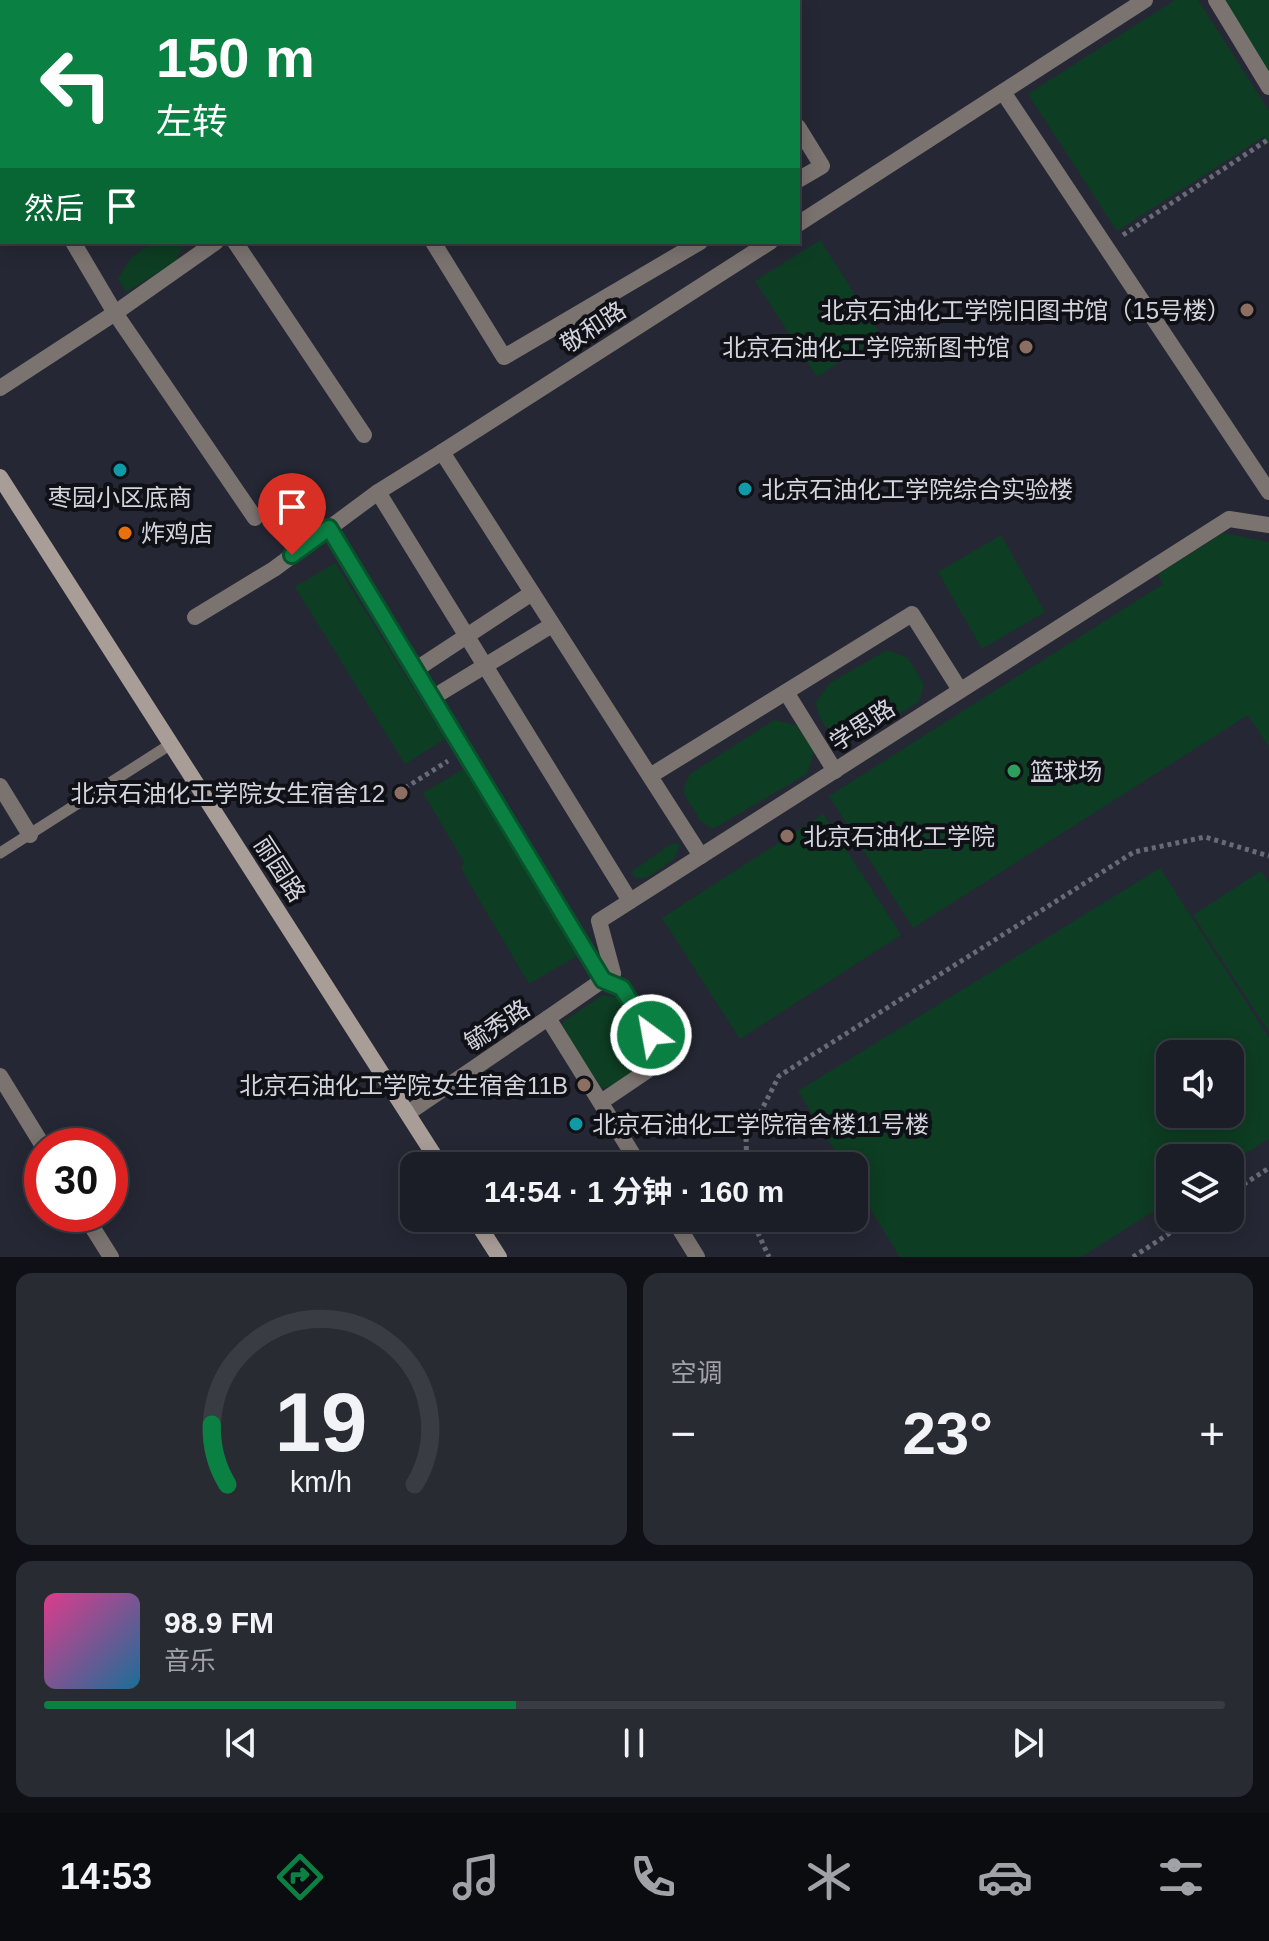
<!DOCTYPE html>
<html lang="zh">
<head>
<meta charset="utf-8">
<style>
  :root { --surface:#1c1e27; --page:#292b33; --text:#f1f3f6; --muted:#a0a2a7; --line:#3a3c44; --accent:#0b8043 }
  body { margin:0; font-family:Arial,"Noto Sans SC",sans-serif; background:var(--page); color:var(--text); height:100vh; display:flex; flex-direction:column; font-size:30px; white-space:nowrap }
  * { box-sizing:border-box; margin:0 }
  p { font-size:26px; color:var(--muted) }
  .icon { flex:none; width:44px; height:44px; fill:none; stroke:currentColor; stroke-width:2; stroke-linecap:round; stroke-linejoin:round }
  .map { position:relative; height:1257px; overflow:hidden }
  .drawer { display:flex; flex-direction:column; gap:16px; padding:16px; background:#0f1015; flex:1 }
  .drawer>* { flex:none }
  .hud { position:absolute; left:0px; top:0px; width:800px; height:244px; box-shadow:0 4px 20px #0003,0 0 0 2px var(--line); background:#0b8043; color:#fff; overflow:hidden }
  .buttons { position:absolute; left:1156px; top:1040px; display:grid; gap:16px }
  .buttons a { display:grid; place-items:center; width:88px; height:88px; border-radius:16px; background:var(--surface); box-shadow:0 4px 20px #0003,0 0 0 2px var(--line); font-size:40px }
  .speed { position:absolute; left:24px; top:1128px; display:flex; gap:16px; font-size:40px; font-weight:700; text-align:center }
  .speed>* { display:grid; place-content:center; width:104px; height:104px; border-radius:50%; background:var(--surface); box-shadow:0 4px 20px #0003,0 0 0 2px var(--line); line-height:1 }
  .speed .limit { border:12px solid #d22; background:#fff; color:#111 }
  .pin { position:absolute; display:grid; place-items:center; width:68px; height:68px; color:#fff; margin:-82px -34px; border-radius:50% 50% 50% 0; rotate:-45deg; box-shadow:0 0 8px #0007 }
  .pin .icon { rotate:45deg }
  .me { position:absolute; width:88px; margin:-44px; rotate:328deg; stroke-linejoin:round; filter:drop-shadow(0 0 6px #0008) }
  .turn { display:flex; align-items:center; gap:28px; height:168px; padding:0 24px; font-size:36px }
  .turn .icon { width:104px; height:104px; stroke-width:2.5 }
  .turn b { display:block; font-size:56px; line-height:68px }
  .then { display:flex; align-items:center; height:76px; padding:0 24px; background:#0003; gap:16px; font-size:30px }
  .big { font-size:60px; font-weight:700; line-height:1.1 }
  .drawer .tile { flex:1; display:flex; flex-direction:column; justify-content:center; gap:12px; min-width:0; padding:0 28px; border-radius:16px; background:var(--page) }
  .drawer .dial { align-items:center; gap:0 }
  .dial svg { height:208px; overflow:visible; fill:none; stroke:var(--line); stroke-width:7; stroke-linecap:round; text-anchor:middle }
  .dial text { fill:var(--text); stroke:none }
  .song { display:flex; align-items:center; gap:24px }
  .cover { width:96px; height:96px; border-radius:12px; background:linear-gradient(135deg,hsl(330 70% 55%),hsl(200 70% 35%)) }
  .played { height:8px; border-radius:4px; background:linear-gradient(90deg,var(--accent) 40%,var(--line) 40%) }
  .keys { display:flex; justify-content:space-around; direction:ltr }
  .heat { display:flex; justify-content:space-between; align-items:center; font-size:44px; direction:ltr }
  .drawer .tiles { flex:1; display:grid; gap:16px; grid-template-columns:1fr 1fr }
  .tile:last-child { grid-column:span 2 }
  .trip { position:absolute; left:400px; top:1152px; width:468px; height:80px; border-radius:16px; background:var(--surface); box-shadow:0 4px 20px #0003,0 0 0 2px var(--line); font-weight:700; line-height:80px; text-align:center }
  .dock { display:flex; height:128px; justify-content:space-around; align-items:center; background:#0b0c10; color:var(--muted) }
  .dock .icon { width:56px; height:56px }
  .dock .current { color:var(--accent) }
  .dock b { font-size:36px; color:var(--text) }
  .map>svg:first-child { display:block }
</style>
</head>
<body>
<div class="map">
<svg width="1269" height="1257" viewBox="0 0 1269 1257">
  <rect width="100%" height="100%" fill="#252834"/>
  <g fill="#0d3d22" fill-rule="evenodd">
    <polygon points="1175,0 1198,0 1269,111 1269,145 1263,137 1117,231 1028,94"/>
    <polygon points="1221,0 1269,0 1269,76"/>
    <polygon points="820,240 881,335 817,377 755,281"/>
    <polygon points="153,242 179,242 183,246 174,263 126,292 118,279 130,259"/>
    <polygon points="1223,533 1269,542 1269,747 1248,715 913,928 829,796 1163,584 1158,574"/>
    <polygon points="1001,535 1045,612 982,649 938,572"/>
    <polygon points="335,563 445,739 405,764 295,587"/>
    <path d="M887,650L908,658L924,685L919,702L845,746C831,737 817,719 816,702L830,683Z"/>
    <polygon points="774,720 796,725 814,752 807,774 713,829 701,821 684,794 685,785 690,774"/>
    <polygon points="475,762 586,951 529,984 461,869 464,862 423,793"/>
    <polygon points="823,814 901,935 740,1039 662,918"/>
    <polygon points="671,844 680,844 674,859 648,877 637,879 631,872"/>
    <path d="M1160,868L1269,1038V1139L1230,1163V1158H1170V1201L1081,1257H900L854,1183V1166H844L798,1091ZM1170,1054H1230V1114H1170Z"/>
    <polygon points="1261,871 1269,883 1269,1032 1193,915"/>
    <polygon points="603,995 617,998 656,1059 612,1087 598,1087 560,1030 564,1021"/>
  </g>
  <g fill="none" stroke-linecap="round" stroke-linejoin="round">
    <g stroke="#686a75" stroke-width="5" stroke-dasharray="4 4" stroke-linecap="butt">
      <polyline points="1123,235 1269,139"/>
      <polyline points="405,788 448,761"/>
      <polyline points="747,1166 746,1140 779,1076 1134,852 1205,837 1269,856"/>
      <polyline points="1230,1193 1269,1168"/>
      <polyline points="751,1218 769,1257"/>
      <polyline points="1133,1257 1193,1218"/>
    </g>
    <polyline stroke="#7b7370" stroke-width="11" points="0,853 171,744"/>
    <g stroke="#7b7370" stroke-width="16">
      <polyline points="82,0 83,2"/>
      <polyline points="282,0 283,2"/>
      <polyline points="720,0 721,2"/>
      <polyline points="1216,0 1269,87"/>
      <polyline points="532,2 534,0"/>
      <polyline points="1003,92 1269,492"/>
      <polyline points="0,117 2,121"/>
      <polyline points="798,127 822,166 798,180"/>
      <polyline points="798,224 1145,0"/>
      <polyline points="216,242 115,313 255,518"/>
      <polyline points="235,242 364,435"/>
      <polyline points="433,242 504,357 700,242"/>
      <polyline points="0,388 115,313 73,242"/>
      <polyline points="442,452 770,242"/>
      <polyline points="329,528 603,980 622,988 666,1058 601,1102"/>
      <polyline points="195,617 274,569 378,492"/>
      <polyline points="415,670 532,593"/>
      <polyline points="786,692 835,771"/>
      <polyline points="432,698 552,625"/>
      <polyline points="650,776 912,614 960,690"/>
      <polyline points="0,786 30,835"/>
      <polyline points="630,901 378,492 442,452 701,856"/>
      <polyline points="548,1018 613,973 599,921 1229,519 1269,525"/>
      <polyline points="0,1076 43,1146"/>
      <polyline points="408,1113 548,1018 640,1166"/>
      <polyline points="84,1214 111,1257"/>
      <polyline points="673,1218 697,1257"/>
    </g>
    <g stroke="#a99d98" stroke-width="16">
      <polyline points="0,477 441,1166"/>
      <polyline points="474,1218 499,1257"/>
    </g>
  </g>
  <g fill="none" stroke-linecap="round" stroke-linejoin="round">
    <g stroke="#07532c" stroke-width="20">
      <polyline id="route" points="292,555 329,528 603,980 622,988 651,1035"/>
    </g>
    <use href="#route" stroke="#0b8043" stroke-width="14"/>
  </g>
  <g fill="#8d6e63" stroke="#101117" stroke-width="3">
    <circle cx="1247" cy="310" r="8"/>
    <circle cx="1026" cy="347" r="8"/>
    <circle cx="401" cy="793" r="8"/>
    <circle cx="787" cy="836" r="8"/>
    <circle cx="584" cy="1085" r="8"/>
  </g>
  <g fill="#0f9aa8" stroke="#101117" stroke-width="3">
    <circle cx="120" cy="470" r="8"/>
    <circle cx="745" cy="489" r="8"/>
    <circle cx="576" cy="1124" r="8"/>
  </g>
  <circle fill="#e8710a" stroke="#101117" stroke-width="3" cx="125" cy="533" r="8"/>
  <circle fill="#2e9e5b" stroke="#101117" stroke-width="3" cx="1014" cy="771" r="8"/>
  <g text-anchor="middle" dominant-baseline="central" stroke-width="8" stroke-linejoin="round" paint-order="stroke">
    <g font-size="24" fill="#d3d5dd" stroke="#101117" text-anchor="start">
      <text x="1231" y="310" text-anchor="end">北京石油化工学院旧图书馆（15号楼）</text>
      <text x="1010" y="347" text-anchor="end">北京石油化工学院新图书馆</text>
      <text x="761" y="489">北京石油化工学院综合实验楼</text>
      <text x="120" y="497" text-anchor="middle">枣园小区底商</text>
      <text x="141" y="533">炸鸡店</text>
      <text x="1030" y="771">篮球场</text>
      <text x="385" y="793" text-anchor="end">北京石油化工学院女生宿舍12</text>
      <text x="803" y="836">北京石油化工学院</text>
      <text x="568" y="1085" text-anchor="end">北京石油化工学院女生宿舍11B</text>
      <text x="592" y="1124">北京石油化工学院宿舍楼11号楼</text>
    </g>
    <g font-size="24" fill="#d3d5dd" stroke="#101117">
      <text transform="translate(593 327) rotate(-33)">敬和路</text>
      <text transform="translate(862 725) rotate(-33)">学思路</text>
      <text transform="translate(280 869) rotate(57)">丽园路</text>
      <text transform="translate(497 1025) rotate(-33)">毓秀路</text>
    </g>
  </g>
</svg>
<div class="buttons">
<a><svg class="icon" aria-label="sound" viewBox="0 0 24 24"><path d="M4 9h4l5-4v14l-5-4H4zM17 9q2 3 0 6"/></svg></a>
<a><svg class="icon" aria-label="layers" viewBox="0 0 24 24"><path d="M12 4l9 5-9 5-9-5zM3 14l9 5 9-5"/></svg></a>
</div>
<div class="speed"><div class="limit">30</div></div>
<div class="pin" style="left:292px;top:555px;background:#d93025"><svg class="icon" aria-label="arrive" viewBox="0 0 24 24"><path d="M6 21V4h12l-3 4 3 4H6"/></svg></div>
<svg class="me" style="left:651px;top:1035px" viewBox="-20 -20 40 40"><circle r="17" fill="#0b8043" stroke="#fff" stroke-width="3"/><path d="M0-11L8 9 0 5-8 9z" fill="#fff"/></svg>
<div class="trip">14:54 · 1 分钟 · 160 m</div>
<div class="hud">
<div class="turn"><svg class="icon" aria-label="left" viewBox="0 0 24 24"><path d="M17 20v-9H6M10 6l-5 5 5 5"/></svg><div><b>150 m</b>左转</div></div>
<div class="then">然后<svg class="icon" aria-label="arrive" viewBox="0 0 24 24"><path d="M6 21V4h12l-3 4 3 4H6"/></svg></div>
</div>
</div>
<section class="drawer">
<div class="tiles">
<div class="tile dial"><svg viewBox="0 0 100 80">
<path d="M14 69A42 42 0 1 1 86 69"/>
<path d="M14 69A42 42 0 0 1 8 46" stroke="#0b8043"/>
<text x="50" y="56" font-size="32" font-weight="700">19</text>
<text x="50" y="72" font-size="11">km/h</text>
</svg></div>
<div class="tile"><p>空调</p>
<div class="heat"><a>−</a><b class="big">23°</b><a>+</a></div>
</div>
<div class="tile">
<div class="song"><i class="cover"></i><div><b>98.9 FM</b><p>音乐</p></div></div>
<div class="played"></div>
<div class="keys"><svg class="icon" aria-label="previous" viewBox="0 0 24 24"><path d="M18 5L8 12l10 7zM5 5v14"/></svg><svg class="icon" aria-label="pause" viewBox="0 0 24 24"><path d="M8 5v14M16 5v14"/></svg><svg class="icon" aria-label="next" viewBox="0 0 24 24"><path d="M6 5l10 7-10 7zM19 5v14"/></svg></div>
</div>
</div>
</section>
<nav class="dock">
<b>14:53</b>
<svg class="icon current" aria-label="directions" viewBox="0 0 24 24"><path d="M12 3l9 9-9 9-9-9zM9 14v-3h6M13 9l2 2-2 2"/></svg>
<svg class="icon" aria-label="music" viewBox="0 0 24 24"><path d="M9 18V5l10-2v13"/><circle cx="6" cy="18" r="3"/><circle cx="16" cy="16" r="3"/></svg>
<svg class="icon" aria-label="phone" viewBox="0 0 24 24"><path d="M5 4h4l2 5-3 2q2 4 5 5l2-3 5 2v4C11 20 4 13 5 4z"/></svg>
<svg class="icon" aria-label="climate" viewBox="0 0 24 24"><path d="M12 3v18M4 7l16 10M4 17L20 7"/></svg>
<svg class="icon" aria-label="car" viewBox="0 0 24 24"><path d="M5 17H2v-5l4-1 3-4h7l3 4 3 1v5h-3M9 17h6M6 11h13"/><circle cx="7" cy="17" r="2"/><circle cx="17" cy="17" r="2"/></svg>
<svg class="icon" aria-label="filters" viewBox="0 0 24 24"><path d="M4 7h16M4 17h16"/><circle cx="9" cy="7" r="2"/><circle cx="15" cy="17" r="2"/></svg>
</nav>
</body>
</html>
